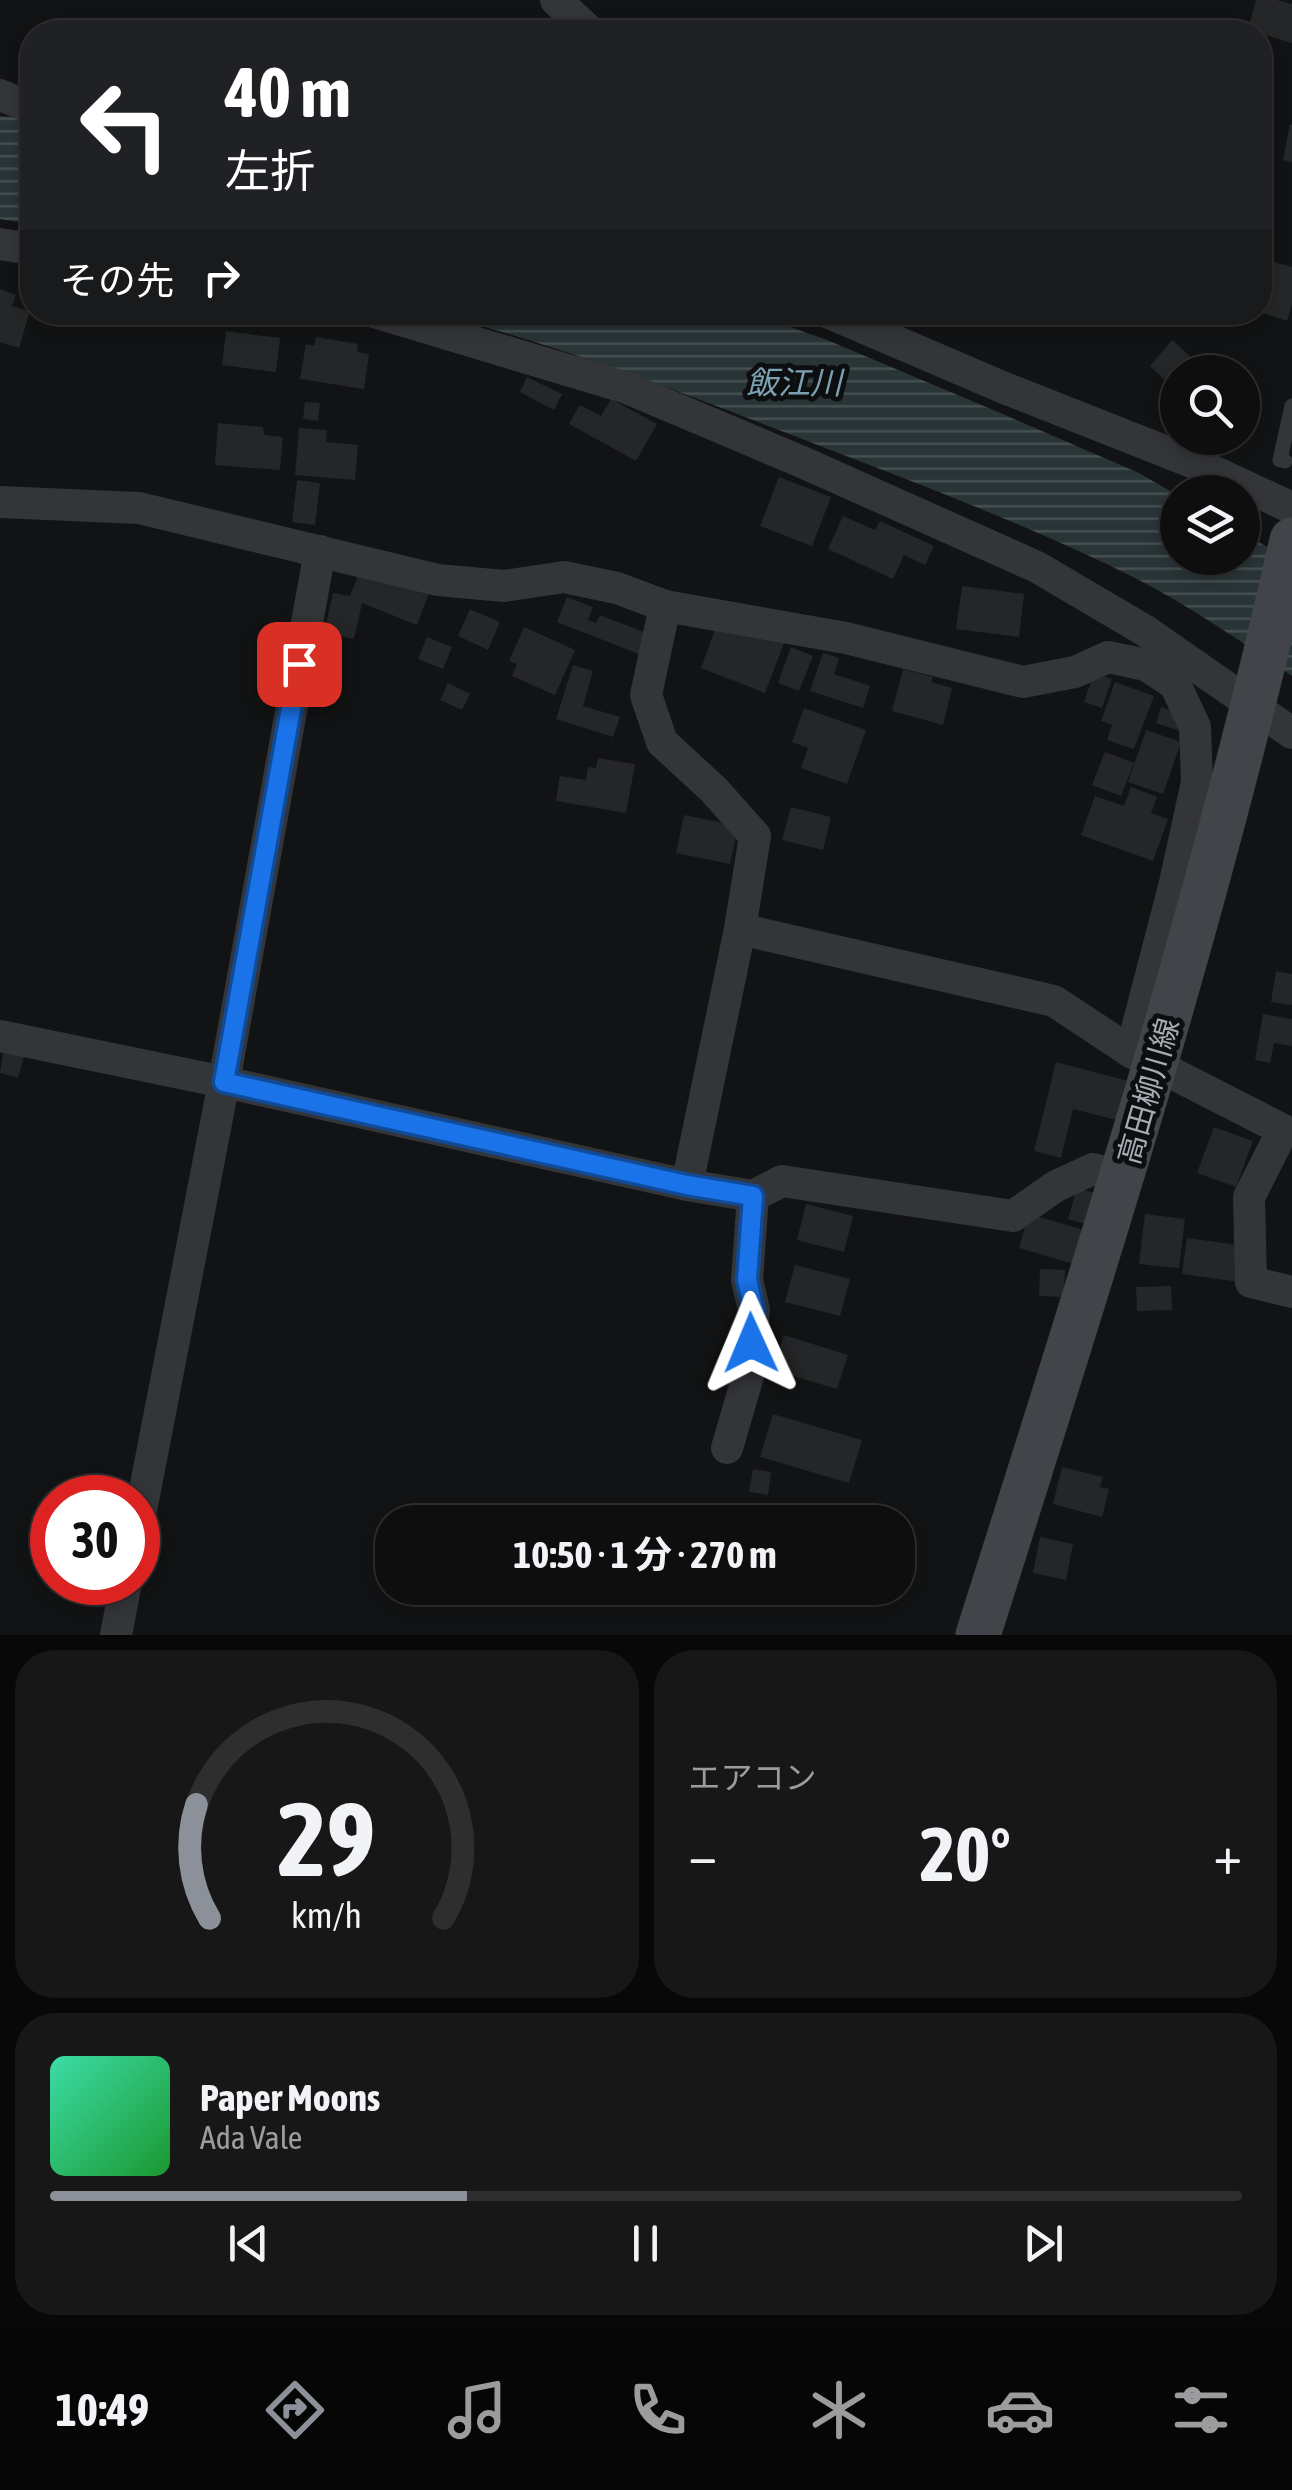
<!DOCTYPE html>
<html lang="ja">
<head>
<meta charset="utf-8">
<style>
  :root { --surface:#0e0e0f; --page:#171718; --text:#f1f3f6; --muted:#9b9c9e; --line:#2e2e2f; --accent:#8c9099 }
  body { margin:0; font-family:"Asap Condensed","Noto Sans JP",sans-serif; background:var(--page); color:var(--text); height:100vh; display:flex; flex-direction:column; font-size:38px; white-space:nowrap }
  * { box-sizing:border-box; margin:0 }
  p { font-size:32px; color:var(--muted) }
  .icon { flex:none; width:55px; height:55px; fill:none; stroke:currentColor; stroke-width:2; stroke-linecap:round; stroke-linejoin:round }
  .map { position:relative; height:1635px; overflow:hidden }
  .panel { display:flex; flex-direction:column; gap:15px; padding:15px; background:#080808; flex:1 }
  .panel>* { flex:none }
  .top-card { position:absolute; left:20px; top:20px; width:1252px; height:305px; border-radius:40px; box-shadow:0 5px 15px #0003,0 0 0 2px var(--line); background:#202124; color:#fff; overflow:hidden }
  .tools { position:absolute; left:1160px; top:355px; display:grid; gap:20px }
  .tools a { display:grid; place-items:center; width:100px; height:100px; border-radius:50%; background:var(--surface); box-shadow:0 5px 15px #0003,0 0 0 2px var(--line); font-size:50px }
  .speed { position:absolute; left:30px; top:1475px; display:flex; gap:20px; font-size:50px; font-weight:700; text-align:center }
  .speed>* { display:grid; place-content:center; width:130px; height:130px; border-radius:50%; background:var(--surface); box-shadow:0 5px 15px #0003,0 0 0 2px var(--line); line-height:1 }
  .speed .limit { border:15px solid #d22; background:#fff; color:#111 }
  .pin { position:absolute; display:grid; place-items:center; width:85px; height:85px; color:#fff; margin:-42px; border-radius:20px; box-shadow:0 5px 15px #0006 }
  .me { position:absolute; width:110px; margin:-55px; rotate:359deg; stroke-linejoin:round; filter:drop-shadow(0 0 8px #0008) }
  .turn { display:flex; align-items:center; gap:35px; height:210px; padding:0 40px; font-size:45px }
  .turn .icon { width:130px; height:130px; stroke-width:2.5 }
  .turn b { display:block; font-size:70px; line-height:85px }
  .then { display:flex; align-items:center; height:95px; padding:0 40px; background:#0003; gap:20px; font-size:38px }
  .big { font-size:75px; font-weight:700; line-height:1.1 }
  .panel .tile { flex:1; display:flex; flex-direction:column; justify-content:center; gap:15px; min-width:0; padding:0 35px; border-radius:40px; background:var(--page) }
  .panel .dial { align-items:center; gap:0 }
  .dial svg { height:260px; overflow:visible; fill:none; stroke:var(--line); stroke-width:7; stroke-linecap:round; text-anchor:middle }
  .dial text { fill:var(--text); stroke:none }
  .song { display:flex; align-items:center; gap:30px }
  .cover { width:120px; height:120px; border-radius:15px; background:linear-gradient(135deg,hsl(160 70% 55%),hsl(130 70% 35%)) }
  .played { height:10px; border-radius:5px; background:linear-gradient(90deg,var(--accent) 35%,var(--line) 35%) }
  .keys { display:flex; justify-content:space-around; direction:ltr }
  .heat { display:flex; justify-content:space-between; align-items:center; font-size:55px; direction:ltr }
  .panel .tiles { flex:1; display:grid; gap:15px; grid-template-columns:1fr 1fr }
  .tile:last-child { grid-column:span 2 }
  .trip { position:absolute; left:375px; top:1505px; width:540px; height:100px; border-radius:40px; background:var(--surface); box-shadow:0 5px 15px #0003,0 0 0 2px var(--line); font-weight:700; line-height:100px; text-align:center }
  .menu { display:flex; height:160px; justify-content:space-around; align-items:center; background:#060606; color:var(--muted) }
  .menu .icon { width:70px; height:70px }
  .menu .selected { color:var(--accent) }
  .menu b { font-size:45px; color:var(--text) }
  .map>svg:first-child { display:block }
</style>
</head>
<body>
<div class="map">
<svg width="1292" height="1635" viewBox="0 0 1292 1635">
  <defs>
    <pattern id="water-rules" width="6" height="5" patternUnits="userSpaceOnUse" patternTransform="scale(2.5)"><rect width="6" height="5" fill="#293437"/><path d="M0 2.5h6" fill="none" stroke="#454f52"/></pattern>
  </defs>
  <rect width="100%" height="100%" fill="#121314"/>
  <g fill="url(#water-rules)">
    <polygon points="0,116 32,119 32,224 0,219"/>
    <path d="M434,313H751L827,340L991,409L1139,473L1177,495L1178,558H1242L1243,532L1292,563V676C1242,642 1191,607 1137,579C1033,527 924,486 815,444C689,395 565,347 434,313Z"/>
  </g>
  <g fill="#252628">
    <polygon points="1256,0 1277,0 1292,4 1292,43 1248,30"/>
    <polygon points="1290,124 1292,125 1292,162 1283,160"/>
    <polygon points="1260,258 1292,267 1292,304 1287,321 1260,312"/>
    <polygon points="0,289 16,295 12,306 30,311 19,348 0,342"/>
    <polygon points="226,331 280,338 276,372 222,365"/>
    <polygon points="316,337 358,344 357,352 369,354 364,389 300,379 306,344 314,346"/>
    <polygon points="1172,340 1192,358 1169,384 1150,366"/>
    <polygon points="527,377 562,394 554,410 520,392"/>
    <polygon points="611,399 657,424 636,461 569,424 580,405 601,416"/>
    <polygon points="305,402 320,403 318,421 303,419"/>
    <polygon points="218,423 263,427 264,435 283,437 280,470 215,465"/>
    <polygon points="299,428 327,430 326,442 358,445 355,480 295,475"/>
    <polygon points="779,477 831,497 812,546 760,526"/>
    <polygon points="297,480 320,483 315,525 292,522"/>
    <polygon points="843,516 875,530 880,521 934,546 925,565 904,555 893,579 828,549"/>
    <polygon points="364,561 430,590 417,625 362,603 354,639 324,633 333,593 350,596"/>
    <polygon points="962,586 1024,594 1019,637 956,629"/>
    <polygon points="567,597 593,607 588,620 596,623 600,615 652,635 644,656 557,622"/>
    <polygon points="470,609 500,622 488,650 458,636"/>
    <polygon points="719,619 784,643 765,693 701,668"/>
    <polygon points="524,627 575,650 555,695 512,676 517,664 509,661"/>
    <polygon points="427,637 452,647 443,669 418,659"/>
    <polygon points="791,647 813,656 799,691 778,683"/>
    <polygon points="823,653 839,658 834,674 870,686 863,708 810,691"/>
    <polygon points="573,665 593,671 583,706 620,717 613,737 556,719"/>
    <polygon points="903,669 933,677 931,682 952,688 943,725 892,711"/>
    <polygon points="1094,673 1112,679 1102,708 1084,702"/>
    <polygon points="1115,682 1154,696 1134,749 1107,740 1112,725 1101,721"/>
    <polygon points="448,683 470,694 462,710 440,700"/>
    <polygon points="1161,707 1191,717 1186,733 1156,723"/>
    <polygon points="804,708 866,730 847,784 801,768 808,748 792,742"/>
    <polygon points="1146,730 1181,742 1163,794 1128,782"/>
    <polygon points="1105,752 1134,763 1121,796 1092,785"/>
    <polygon points="598,758 635,764 626,813 556,801 560,776 586,780 588,767 596,768"/>
    <polygon points="1131,787 1157,797 1151,813 1168,819 1153,861 1081,835 1095,796 1124,806"/>
    <polygon points="791,807 831,817 823,850 782,840"/>
    <polygon points="684,815 738,826 730,864 676,853"/>
    <polygon points="1276,971 1292,974 1292,1005 1271,1002"/>
    <polygon points="1263,1014 1292,1019 1292,1046 1274,1043 1270,1063 1255,1060"/>
    <polygon points="4,1046 25,1052 18,1078 0,1073"/>
    <polygon points="1056,1062 1136,1083 1125,1122 1073,1109 1061,1158 1034,1151"/>
    <polygon points="1214,1127 1253,1141 1236,1187 1197,1173"/>
    <polygon points="1077,1188 1098,1194 1089,1225 1068,1219"/>
    <polygon points="806,1204 853,1216 844,1252 797,1240"/>
    <polygon points="1029,1214 1091,1232 1081,1266 1019,1248"/>
    <polygon points="1145,1214 1185,1219 1179,1268 1139,1264"/>
    <polygon points="1187,1238 1245,1246 1240,1282 1182,1274"/>
    <polygon points="795,1265 850,1279 840,1316 785,1302"/>
    <polygon points="1040,1269 1065,1270 1064,1297 1039,1296"/>
    <polygon points="1171,1286 1172,1310 1137,1311 1136,1287"/>
    <polygon points="784,1335 848,1355 837,1389 773,1370"/>
    <polygon points="773,1414 862,1440 849,1483 760,1457"/>
    <polygon points="1062,1467 1103,1477 1100,1487 1109,1489 1102,1517 1053,1504"/>
    <polygon points="753,1469 771,1472 768,1495 749,1492"/>
    <polygon points="1040,1537 1073,1544 1066,1580 1033,1573"/>
  </g>
  <g fill="none" stroke-linecap="round" stroke-linejoin="round">
    <polyline stroke="#333539" stroke-width="15" points="1285,461 1280,460 1292,406"/>
    <g stroke="#333539" stroke-width="32">
      <polyline points="556,0 590,32"/>
      <polyline points="0,95 32,108"/>
      <polyline points="0,244 32,249"/>
      <polyline points="374,312 627,388 802,462 1037,567 1144,630 1292,733"/>
      <polyline points="827,312 1002,387 1202,466 1292,508"/>
      <polyline points="0,502 139,508 438,580 504,586 564,577 617,588 665,606 846,638 1023,682 1075,672 1108,657 1146,665 1175,684 1195,727 1197,782 1175,883 1131,1052"/>
      <polyline points="665,606 646,695 662,742 714,790 755,836 740,929"/>
      <polyline points="0,1036 224,1082 687,1185 740,929 1054,1001 1131,1052 1283,1130 1249,1197 1251,1282 1292,1292"/>
      <polyline points="687,1185 753,1196 782,1181 1013,1216 1056,1186 1093,1169 1123,1177"/>
      <polyline points="727,1448 748,1376 754,1310 747,1280 753,1196"/>
      <polyline points="138,1526 224,1082 320,551"/>
      <polyline points="116,1635 126,1582"/>
    </g>
    <path stroke="#414549" stroke-width="45" d="M978,1635C1093,1273 1209,912 1292,540"/>
  </g>
  <g fill="none" stroke-linecap="round" stroke-linejoin="round">
    <g stroke="#114b97" stroke-width="25">
      <polyline id="route" points="299,664 224,1082 687,1185 753,1196 747,1280 754,1310 751,1343"/>
    </g>
    <use href="#route" stroke="#1a73e8" stroke-width="18"/>
  </g>
  <g text-anchor="middle" dominant-baseline="central" stroke-width="10" stroke-linejoin="round" paint-order="stroke">
    <g font-size="30" fill="#a4acb4" stroke="#0d0e0f">
      <text transform="translate(1148 1091) rotate(-74)">高田柳川線</text>
    </g>
    <g font-size="32" font-style="italic" fill="#7ba1b0" stroke="#0d0e0f">
      <text x="794" y="382">飯江川</text>
    </g>
  </g>
</svg>
<div class="tools">
<a><svg class="icon" aria-label="search" viewBox="0 0 24 24"><circle cx="10" cy="10" r="6"/><path d="M15 15l6 6"/></svg></a>
<a><svg class="icon" aria-label="layers" viewBox="0 0 24 24"><path d="M12 4l9 5-9 5-9-5zM3 14l9 5 9-5"/></svg></a>
</div>
<div class="speed"><div class="limit">30</div></div>
<div class="pin" style="left:299px;top:664px;background:#d93025"><svg class="icon" aria-label="arrive" viewBox="0 0 24 24"><path d="M6 21V4h12l-3 4 3 4H6"/></svg></div>
<svg class="me" style="left:751px;top:1343px" viewBox="-20 -20 40 40"><path d="M0-17L14 15 0 8-14 15z" fill="#1a73e8" stroke="#fff" stroke-width="4"/></svg>
<div class="trip">10:50 · 1 分 · 270 m</div>
<div class="top-card">
<div class="turn"><svg class="icon" aria-label="left" viewBox="0 0 24 24"><path d="M17 20v-9H6M10 6l-5 5 5 5"/></svg><div><b>40 m</b>左折</div></div>
<div class="then">その先<svg class="icon" aria-label="right" viewBox="0 0 24 24"><path d="M7 20v-9h11M14 6l5 5-5 5"/></svg></div>
</div>
</div>
<section class="panel">
<div class="tiles">
<div class="tile dial"><svg viewBox="0 0 100 80">
<path d="M14 69A42 42 0 1 1 86 69"/>
<path d="M14 69A42 42 0 0 1 10 34" stroke="#8c9099"/>
<text x="50" y="56" font-size="32" font-weight="700">29</text>
<text x="50" y="72" font-size="11">km/h</text>
</svg></div>
<div class="tile"><p>エアコン</p>
<div class="heat"><a>−</a><b class="big">20°</b><a>+</a></div>
</div>
<div class="tile">
<div class="song"><i class="cover"></i><div><b>Paper Moons</b><p>Ada Vale</p></div></div>
<div class="played"></div>
<div class="keys"><svg class="icon" aria-label="previous" viewBox="0 0 24 24"><path d="M18 5L8 12l10 7zM5 5v14"/></svg><svg class="icon" aria-label="pause" viewBox="0 0 24 24"><path d="M8 5v14M16 5v14"/></svg><svg class="icon" aria-label="next" viewBox="0 0 24 24"><path d="M6 5l10 7-10 7zM19 5v14"/></svg></div>
</div>
</div>
</section>
<nav class="menu">
<b>10:49</b>
<svg class="icon selected" aria-label="directions" viewBox="0 0 24 24"><path d="M12 3l9 9-9 9-9-9zM9 14v-3h6M13 9l2 2-2 2"/></svg>
<svg class="icon" aria-label="music" viewBox="0 0 24 24"><path d="M9 18V5l10-2v13"/><circle cx="6" cy="18" r="3"/><circle cx="16" cy="16" r="3"/></svg>
<svg class="icon" aria-label="phone" viewBox="0 0 24 24"><path d="M5 4h4l2 5-3 2q2 4 5 5l2-3 5 2v4C11 20 4 13 5 4z"/></svg>
<svg class="icon" aria-label="climate" viewBox="0 0 24 24"><path d="M12 3v18M4 7l16 10M4 17L20 7"/></svg>
<svg class="icon" aria-label="car" viewBox="0 0 24 24"><path d="M5 17H2v-5l4-1 3-4h7l3 4 3 1v5h-3M9 17h6M6 11h13"/><circle cx="7" cy="17" r="2"/><circle cx="17" cy="17" r="2"/></svg>
<svg class="icon" aria-label="filters" viewBox="0 0 24 24"><path d="M4 7h16M4 17h16"/><circle cx="9" cy="7" r="2"/><circle cx="15" cy="17" r="2"/></svg>
</nav>
</body>
</html>
